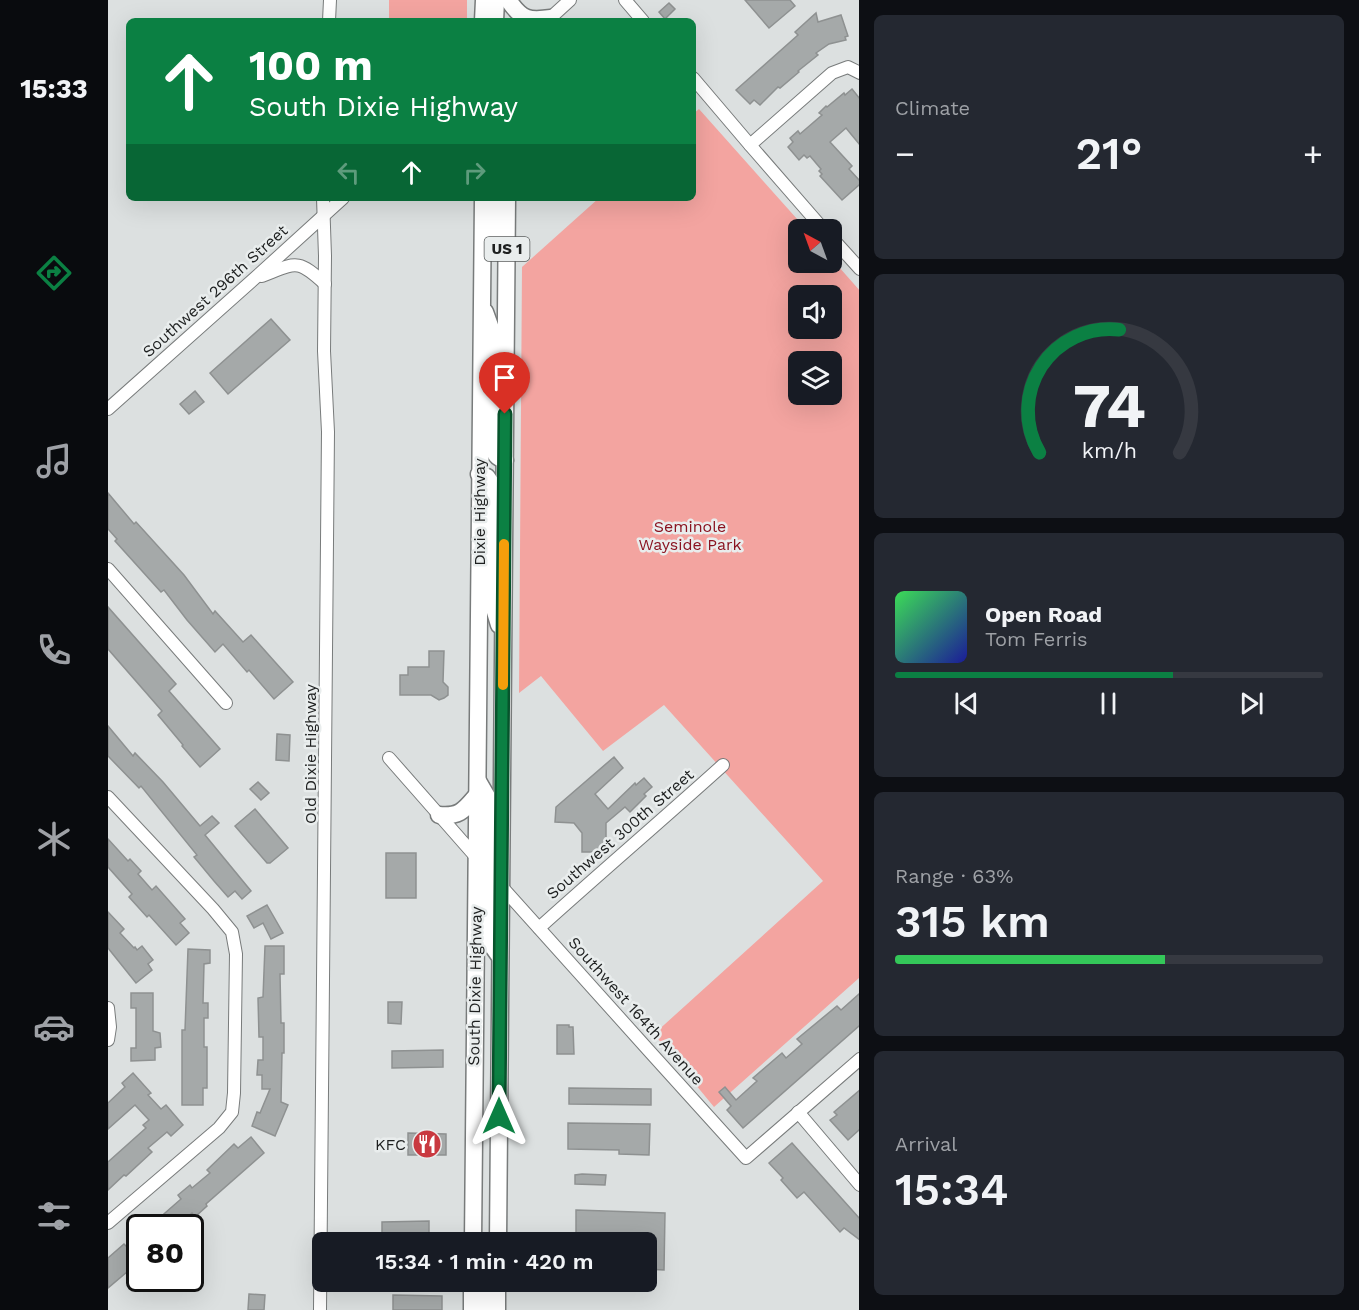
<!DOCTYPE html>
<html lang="en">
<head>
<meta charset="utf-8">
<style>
  :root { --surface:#171b24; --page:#242831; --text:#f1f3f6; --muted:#9ea1a6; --line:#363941; --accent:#0b8043 }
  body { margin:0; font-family:"Work Sans",sans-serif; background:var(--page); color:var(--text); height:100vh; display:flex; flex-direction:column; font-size:22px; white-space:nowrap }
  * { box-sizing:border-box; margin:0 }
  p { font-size:20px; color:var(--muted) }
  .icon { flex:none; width:33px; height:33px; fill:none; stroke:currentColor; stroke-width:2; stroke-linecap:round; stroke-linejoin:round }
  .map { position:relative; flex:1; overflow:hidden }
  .panel { display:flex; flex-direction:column; gap:15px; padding:15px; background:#0d0f14; width:500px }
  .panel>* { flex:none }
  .guide { position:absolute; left:18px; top:18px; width:570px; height:183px; border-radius:9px; box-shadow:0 6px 24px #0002; background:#0b8043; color:#fff; overflow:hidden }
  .needle { width:39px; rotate:319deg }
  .tools { position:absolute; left:680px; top:219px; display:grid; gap:12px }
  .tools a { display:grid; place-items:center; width:54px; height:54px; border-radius:9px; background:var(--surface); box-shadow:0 6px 24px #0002; font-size:30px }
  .speed { position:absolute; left:18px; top:1214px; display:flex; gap:12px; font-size:30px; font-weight:700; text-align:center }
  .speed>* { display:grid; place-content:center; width:78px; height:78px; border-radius:50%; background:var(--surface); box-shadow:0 6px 24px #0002; line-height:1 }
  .speed .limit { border:3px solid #111; border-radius:9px; background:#fff; color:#111 }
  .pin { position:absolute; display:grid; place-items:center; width:51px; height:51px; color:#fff; margin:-62px -26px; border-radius:50% 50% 50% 0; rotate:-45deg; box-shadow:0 0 6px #0007 }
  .pin .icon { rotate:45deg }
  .me { position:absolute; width:66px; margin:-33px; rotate:0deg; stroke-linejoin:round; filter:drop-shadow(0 0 4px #0008) }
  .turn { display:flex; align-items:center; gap:21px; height:126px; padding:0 24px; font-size:27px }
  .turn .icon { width:78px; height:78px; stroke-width:2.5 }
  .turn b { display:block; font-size:42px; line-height:51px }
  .lanes { display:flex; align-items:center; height:57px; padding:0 24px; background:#0003; justify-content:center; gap:30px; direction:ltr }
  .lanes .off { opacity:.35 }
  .big { font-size:45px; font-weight:600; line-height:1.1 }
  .panel .widget { flex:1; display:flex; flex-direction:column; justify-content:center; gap:9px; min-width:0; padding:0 21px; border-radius:9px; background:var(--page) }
  .panel .dial { align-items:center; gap:0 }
  .dial svg { height:156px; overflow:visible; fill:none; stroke:var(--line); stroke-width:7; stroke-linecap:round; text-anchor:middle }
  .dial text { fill:var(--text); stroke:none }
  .song { display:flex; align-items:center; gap:18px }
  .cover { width:72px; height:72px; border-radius:9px; background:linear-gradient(135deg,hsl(130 70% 55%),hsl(240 70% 35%)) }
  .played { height:6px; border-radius:3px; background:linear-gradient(90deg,var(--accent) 65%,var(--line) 65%) }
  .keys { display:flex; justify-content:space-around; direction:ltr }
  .heat { display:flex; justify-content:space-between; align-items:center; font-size:33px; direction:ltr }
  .charge { height:9px; border-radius:4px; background:linear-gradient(90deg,#34c759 63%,var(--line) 0) }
  .trip { position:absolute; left:204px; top:1232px; width:345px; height:60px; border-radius:9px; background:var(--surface); box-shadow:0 6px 24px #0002; font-weight:600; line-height:60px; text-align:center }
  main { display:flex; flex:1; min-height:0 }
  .tabs { display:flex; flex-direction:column; width:108px; justify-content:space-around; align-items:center; background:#090b0e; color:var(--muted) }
  .tabs .icon { width:42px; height:42px }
  .tabs .selected { color:var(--accent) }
  .tabs b { font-size:27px; color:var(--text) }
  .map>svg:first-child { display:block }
</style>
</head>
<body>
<main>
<nav class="tabs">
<b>15:33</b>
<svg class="icon selected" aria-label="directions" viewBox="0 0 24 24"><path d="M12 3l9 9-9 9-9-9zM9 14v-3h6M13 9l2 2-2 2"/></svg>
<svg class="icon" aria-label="music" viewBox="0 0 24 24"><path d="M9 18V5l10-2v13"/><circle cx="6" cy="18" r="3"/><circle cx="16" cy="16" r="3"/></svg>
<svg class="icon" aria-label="phone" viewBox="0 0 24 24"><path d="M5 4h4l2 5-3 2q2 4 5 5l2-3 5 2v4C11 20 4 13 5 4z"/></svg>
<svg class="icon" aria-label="climate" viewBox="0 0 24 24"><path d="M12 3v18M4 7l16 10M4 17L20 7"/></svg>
<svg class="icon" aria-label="car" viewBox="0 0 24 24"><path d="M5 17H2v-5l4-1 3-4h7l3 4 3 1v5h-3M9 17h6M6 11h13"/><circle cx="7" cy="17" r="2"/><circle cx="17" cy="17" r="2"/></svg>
<svg class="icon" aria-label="filters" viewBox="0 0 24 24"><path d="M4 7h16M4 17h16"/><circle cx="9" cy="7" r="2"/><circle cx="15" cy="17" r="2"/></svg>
</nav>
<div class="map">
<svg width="752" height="1310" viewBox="0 0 752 1310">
  <rect width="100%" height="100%" fill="#dce0e0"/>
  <g fill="#f3a4a0" fill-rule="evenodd">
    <rect x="281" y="0" width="78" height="21"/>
    <path d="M591,109L698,229L690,230V262H723V258L752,291L751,978L606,1107L546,1034L715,881L556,705L495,751L433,676L411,693L414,267L491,198H585V114ZM690,296H723V328H690ZM690,362H723V394H690Z"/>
  </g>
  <g fill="#a5a9a9" stroke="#8e9191" stroke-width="1.5">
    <polygon points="637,0 682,0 687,6 661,28"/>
    <polygon points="561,3 567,9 557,19 551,12"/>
    <polygon points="708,13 710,22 733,15 740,36 737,37 738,40 721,44 708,53 710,55 690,71 691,72 672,88 670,87 652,105 646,100 642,104 628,90 690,35 687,32"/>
    <polygon points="744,89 752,99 752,145 738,128 722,142 744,166 741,169 752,181 752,184 734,200 712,176 714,174 711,171 713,169 702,156 699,158 696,155 691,160 680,147 685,142 682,138 690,131 692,134 714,115 711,113 718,106 719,107 736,93 737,95"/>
    <polygon points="163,319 182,340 120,394 102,373"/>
    <polygon points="87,391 96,402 81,414 72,404"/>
    <polygon points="0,493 26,524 28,522 76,575 105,614 107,611 135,642 143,635 167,662 185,682 166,699 141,670 139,672 115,644 107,652 79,620 56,590 53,592 7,541 9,539 0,529"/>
    <polygon points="0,607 68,684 61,691 112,749 92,767 74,746 75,745 50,715 54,711 0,649"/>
    <polygon points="321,651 336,651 335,682 340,687 340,695 336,698 331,700 323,695 292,695 292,675 300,675 300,667 321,667"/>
    <polygon points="0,726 25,756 27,753 55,782 92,826 104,816 111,823 97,835 143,891 134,899 127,891 120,897 106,881 86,857 89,855 33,786 31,788 0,756"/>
    <polygon points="169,734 182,735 181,761 168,760"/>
    <polygon points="506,757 515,768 487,794 500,809 527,783 528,785 536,778 544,787 536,794 538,796 522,812 517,807 498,823 498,842 487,852 474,852 474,833 466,823 447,822 448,807"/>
    <polygon points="150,782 161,793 153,800 142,789"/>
    <polygon points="147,809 180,848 162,863 159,863 127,826"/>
    <polygon points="0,839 20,861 22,859 33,871 30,874 44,890 48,886 77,919 72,923 81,933 68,945 41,915 39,917 21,897 24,894 0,867"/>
    <rect x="278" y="853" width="30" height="45"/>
    <polygon points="159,905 175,933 163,939 155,923 146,928 139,916"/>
    <polygon points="0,912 16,929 12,933 26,948 27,947 29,950 34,946 45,960 40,964 44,970 28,983 0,948"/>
    <polygon points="157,946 176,946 176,974 172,974 173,1023 176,1023 176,1053 174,1053 173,1102 180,1105 167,1136 144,1126 149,1112 152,1113 162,1089 154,1089 154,1075 149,1075 150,1060 155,1060 155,1037 151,1037 150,998 155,997"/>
    <polygon points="80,949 102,950 102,963 96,964 95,1003 100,1003 100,1018 96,1018 96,1047 99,1047 99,1088 95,1088 95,1105 74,1105 74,1030 77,1030"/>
    <polygon points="23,993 45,993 45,1031 52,1033 53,1047 47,1048 47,1060 23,1061 23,1048 28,1048 28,1008 23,1008"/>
    <polygon points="752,993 752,1025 635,1128 619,1110 623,1106 611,1092 617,1087 628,1100 649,1081 645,1078 674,1053 678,1058 694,1044 689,1039 729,1006 733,1010"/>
    <polygon points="280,1002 294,1002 293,1024 280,1023"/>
    <polygon points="449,1025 461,1025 461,1027 465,1027 466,1054 449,1054"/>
    <polygon points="335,1050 335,1067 284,1068 284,1051"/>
    <polygon points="25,1073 43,1093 40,1095 53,1109 58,1105 75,1125 63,1136 59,1132 40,1148 44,1152 18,1176 16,1175 0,1190 0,1162 38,1128 35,1125 41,1120 27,1105 0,1129 0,1103 17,1087 14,1083"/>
    <polygon points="461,1088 543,1089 543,1105 461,1104"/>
    <polygon points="752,1090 752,1129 740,1140 722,1120 729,1115 726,1112"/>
    <polygon points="460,1123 542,1124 541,1155 511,1154 511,1150 460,1149"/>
    <polygon points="300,1133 338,1134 338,1155 300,1155"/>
    <polygon points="143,1137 156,1153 98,1204 99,1206 87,1217 84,1213 67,1227 41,1227 73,1199 70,1195 82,1185 84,1188 102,1173 99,1170 126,1144 130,1148"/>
    <polygon points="684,1143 752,1219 752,1240 736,1228 732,1232 696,1192 689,1198 673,1180 675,1178 661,1163"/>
    <polygon points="474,1174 498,1175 497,1185 467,1184 467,1175"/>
    <polygon points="468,1210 557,1213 556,1270 538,1269 538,1242 468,1242"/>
    <polygon points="321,1221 321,1242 274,1242 274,1222"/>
    <polygon points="32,1236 32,1265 21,1274 19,1272 0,1288 0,1258 16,1244 19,1247"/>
    <polygon points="471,1281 517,1281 517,1290 471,1289"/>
    <polygon points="141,1294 157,1295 156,1310 140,1310"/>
    <polygon points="285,1295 334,1296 334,1310 285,1310"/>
  </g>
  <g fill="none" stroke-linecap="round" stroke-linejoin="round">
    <g stroke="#787b7b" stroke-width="14">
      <g id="minor">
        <polyline points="517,0 535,21"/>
        <polyline points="221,21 222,0"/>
        <polyline points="439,21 462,0"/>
        <polyline points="585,78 642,145 716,230"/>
        <polyline points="642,145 724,73 740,67 752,73"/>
        <polyline points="723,237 752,269"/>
        <path d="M154,276C188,263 189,258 217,284"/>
        <polyline points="0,409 147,278 235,198"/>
        <polyline points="0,569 118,703"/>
        <polyline points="281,758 368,857"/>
        <polyline points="0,797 105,909 124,932 128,954 126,1093 124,1112 111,1128 0,1223"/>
        <polyline points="393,886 543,1053 638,1158 752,1059"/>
        <path d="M431,928C492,873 554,820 615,765"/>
        <polyline points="0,1008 2,1027 0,1040"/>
        <polyline points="690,1112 752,1185"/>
        <polyline points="212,1310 220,432 216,351 217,256 215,198"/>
      </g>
    </g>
    <g stroke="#787b7b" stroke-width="19">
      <g id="highway">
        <path d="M401,1C414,20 421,21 443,18"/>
        <polyline points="375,21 376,0"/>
        <polyline points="387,21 388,0"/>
        <polyline points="388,198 388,244"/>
        <path d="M377,312L386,337L384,446C387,454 388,458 397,460"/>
        <polyline points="371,474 379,477 383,483 384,602 391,625"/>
        <polyline points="370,781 381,800 380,843 382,867 386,877 392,884"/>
        <path d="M331,815C352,817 356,810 369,795"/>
        <polyline points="377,880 379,900 380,940 392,957"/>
        <polyline points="365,1242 375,198"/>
        <polyline points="390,1242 399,198"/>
        <polyline points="364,1310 364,1281"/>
        <polyline points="376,1310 376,1281"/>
        <polyline points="389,1310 389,1281"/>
      </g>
    </g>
    <use href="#minor" stroke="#fff" stroke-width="12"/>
    <use href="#highway" stroke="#fff" stroke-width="16"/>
  </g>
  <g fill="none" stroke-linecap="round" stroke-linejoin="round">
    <g stroke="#07532c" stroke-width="15">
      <polyline id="route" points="391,1116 397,414"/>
    </g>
    <use href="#route" stroke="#0b8043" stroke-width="10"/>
    <polyline stroke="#f59e0b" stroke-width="10" points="395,685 396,544"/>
  </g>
  <defs>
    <g id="restaurant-disc" transform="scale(1.5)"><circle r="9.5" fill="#c93940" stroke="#e9eded"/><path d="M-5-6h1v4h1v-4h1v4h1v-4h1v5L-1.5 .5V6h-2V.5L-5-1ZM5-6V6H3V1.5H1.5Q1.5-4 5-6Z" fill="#fff"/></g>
  </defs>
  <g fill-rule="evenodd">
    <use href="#restaurant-disc" x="319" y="1144"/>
  </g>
  <g text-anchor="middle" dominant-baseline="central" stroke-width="5" stroke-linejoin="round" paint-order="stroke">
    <rect fill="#e9eded" stroke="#5b5e5e" stroke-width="1.5" x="376.5" y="237" width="45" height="24" rx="4.5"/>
    <g font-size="15" font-weight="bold" fill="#1e2020">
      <text x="399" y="249">US 1</text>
    </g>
    <g font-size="16" fill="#1e2020" stroke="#e9eded">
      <text transform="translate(107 291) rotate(-42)">Southwest 296th Street</text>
      <text transform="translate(371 512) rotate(-90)">Dixie Highway</text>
      <text transform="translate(202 754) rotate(-90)">Old Dixie Highway</text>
      <text transform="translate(512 834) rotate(-41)">Southwest 300th Street</text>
      <text transform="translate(367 986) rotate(-89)">South Dixie Highway</text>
      <text transform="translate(528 1011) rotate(48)">Southwest 164th Avenue</text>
    </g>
    <g font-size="16" fill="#8a1320" stroke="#e9eded">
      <text x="582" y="526">Seminole<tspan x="582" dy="18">Wayside Park</tspan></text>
    </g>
    <g font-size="16" fill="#1e2020" stroke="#e9eded" text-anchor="end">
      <text x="298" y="1144">KFC</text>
    </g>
  </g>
</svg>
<div class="tools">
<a><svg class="needle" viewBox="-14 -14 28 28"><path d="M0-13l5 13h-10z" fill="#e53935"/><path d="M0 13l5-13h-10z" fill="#9ea1a6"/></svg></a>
<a><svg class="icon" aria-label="sound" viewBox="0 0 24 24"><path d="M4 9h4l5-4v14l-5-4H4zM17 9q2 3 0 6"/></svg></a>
<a><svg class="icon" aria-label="layers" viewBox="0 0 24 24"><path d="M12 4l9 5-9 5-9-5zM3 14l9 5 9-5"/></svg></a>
</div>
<div class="speed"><div class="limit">80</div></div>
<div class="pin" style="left:397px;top:414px;background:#d93025"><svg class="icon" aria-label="arrive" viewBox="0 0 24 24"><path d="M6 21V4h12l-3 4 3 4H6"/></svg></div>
<svg class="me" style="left:391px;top:1116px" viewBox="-20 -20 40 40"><path d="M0-17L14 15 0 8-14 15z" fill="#0b8043" stroke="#fff" stroke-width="4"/></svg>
<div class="trip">15:34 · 1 min · 420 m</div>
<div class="guide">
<div class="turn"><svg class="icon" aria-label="ahead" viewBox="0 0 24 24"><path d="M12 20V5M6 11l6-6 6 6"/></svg><div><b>100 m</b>South Dixie Highway</div></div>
<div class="lanes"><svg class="icon off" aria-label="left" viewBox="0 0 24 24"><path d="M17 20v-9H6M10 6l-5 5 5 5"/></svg><svg class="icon" aria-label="ahead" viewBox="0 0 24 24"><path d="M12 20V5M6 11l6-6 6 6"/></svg><svg class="icon off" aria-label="right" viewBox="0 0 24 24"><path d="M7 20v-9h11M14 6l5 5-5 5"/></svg></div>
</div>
</div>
<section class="panel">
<div class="widget"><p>Climate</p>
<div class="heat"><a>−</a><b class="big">21°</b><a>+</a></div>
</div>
<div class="widget dial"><svg viewBox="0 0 100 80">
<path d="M14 69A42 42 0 1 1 86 69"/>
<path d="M14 69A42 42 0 0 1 55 6" stroke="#0b8043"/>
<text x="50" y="56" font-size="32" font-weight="700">74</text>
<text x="50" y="72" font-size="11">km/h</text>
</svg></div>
<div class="widget">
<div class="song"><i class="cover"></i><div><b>Open Road</b><p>Tom Ferris</p></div></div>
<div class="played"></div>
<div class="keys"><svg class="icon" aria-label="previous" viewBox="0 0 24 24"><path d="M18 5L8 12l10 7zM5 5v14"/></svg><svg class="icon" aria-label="pause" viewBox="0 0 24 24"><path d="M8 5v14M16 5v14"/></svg><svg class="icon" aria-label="next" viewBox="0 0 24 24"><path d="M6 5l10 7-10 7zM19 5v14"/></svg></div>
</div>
<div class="widget"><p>Range · 63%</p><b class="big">315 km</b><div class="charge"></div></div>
<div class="widget"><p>Arrival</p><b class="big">15:34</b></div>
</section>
</main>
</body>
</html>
